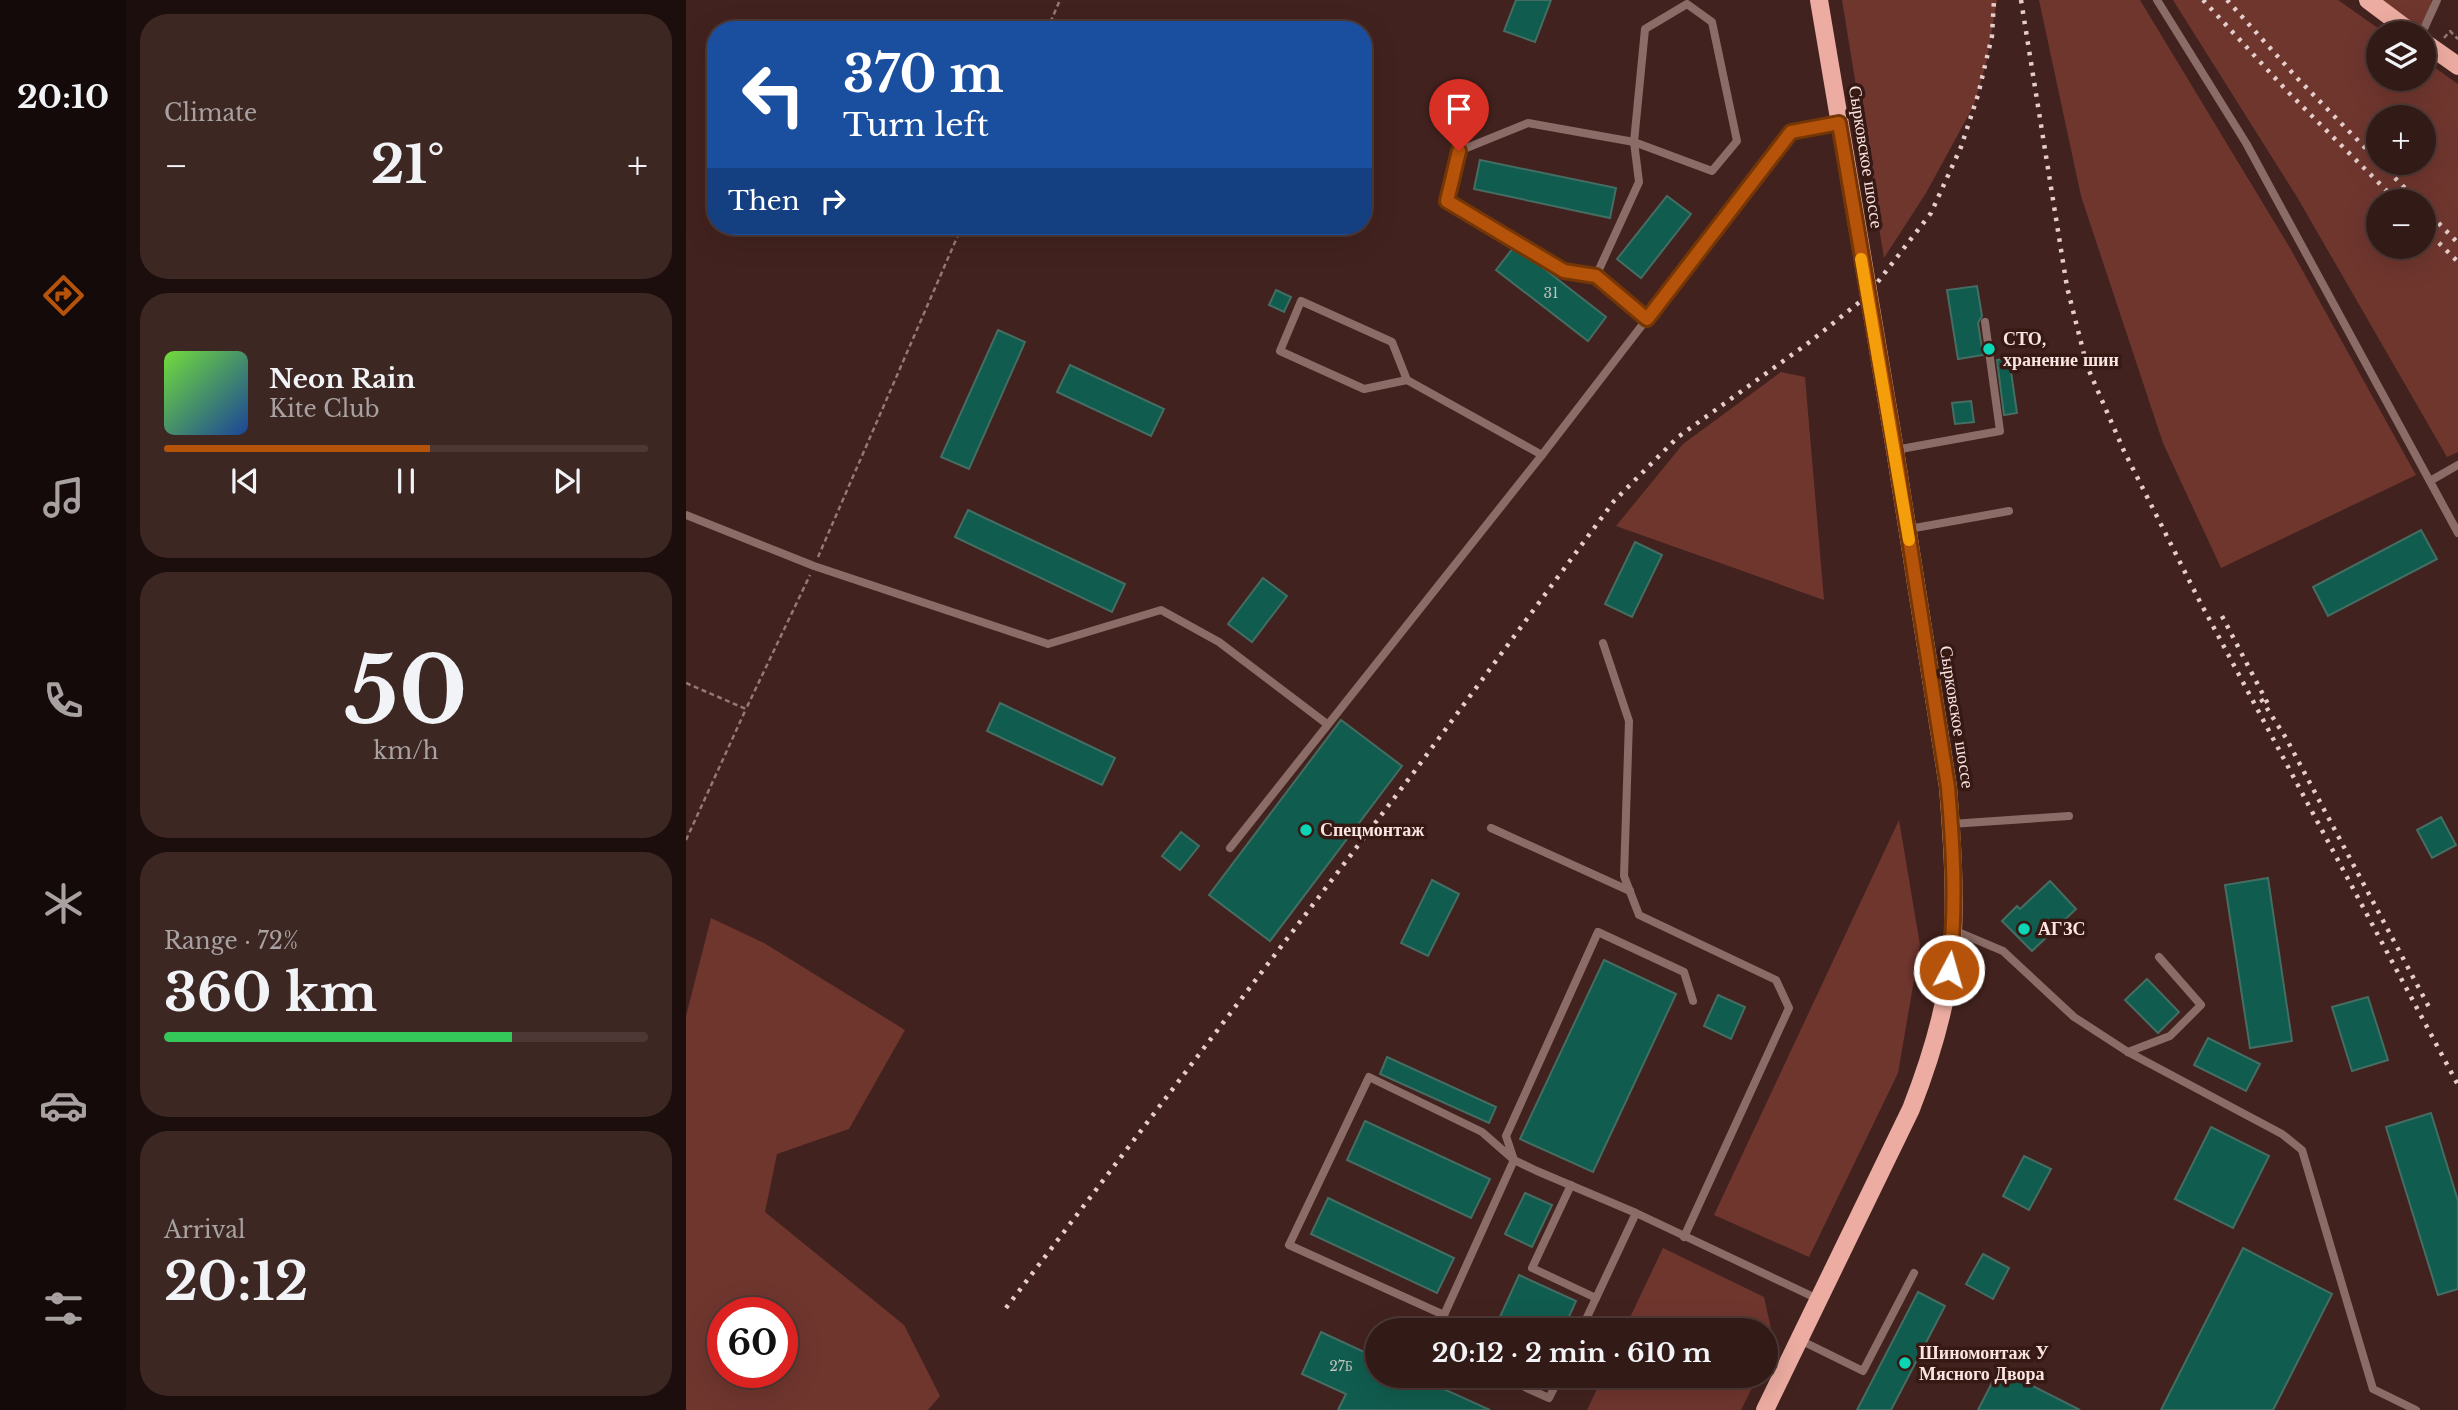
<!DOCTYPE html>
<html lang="en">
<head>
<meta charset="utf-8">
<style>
  :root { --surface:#321a16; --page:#3d2723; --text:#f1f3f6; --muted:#a8a1a1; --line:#4d3835; --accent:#b45309 }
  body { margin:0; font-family:"Libre Baskerville",serif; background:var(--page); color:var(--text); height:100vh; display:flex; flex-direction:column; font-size:26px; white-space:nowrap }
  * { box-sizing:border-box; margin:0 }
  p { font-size:23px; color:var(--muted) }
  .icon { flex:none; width:38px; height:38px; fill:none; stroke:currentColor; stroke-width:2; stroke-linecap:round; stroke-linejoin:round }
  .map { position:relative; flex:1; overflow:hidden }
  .sheet { display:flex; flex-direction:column; gap:14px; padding:14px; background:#1c0e0c; width:560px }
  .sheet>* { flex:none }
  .hud { position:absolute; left:21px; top:21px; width:665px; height:214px; border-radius:28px; box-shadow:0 7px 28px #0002,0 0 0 2px var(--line); background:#1a4fa0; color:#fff; overflow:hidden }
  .tools { position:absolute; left:1680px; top:21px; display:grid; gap:14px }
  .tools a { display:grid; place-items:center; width:70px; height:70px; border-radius:50%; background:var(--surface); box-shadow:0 7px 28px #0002,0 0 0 2px var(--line); font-size:35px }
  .speed { position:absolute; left:21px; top:1297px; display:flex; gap:14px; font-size:35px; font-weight:700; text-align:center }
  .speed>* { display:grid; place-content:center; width:91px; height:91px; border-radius:50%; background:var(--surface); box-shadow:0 7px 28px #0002,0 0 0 2px var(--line); line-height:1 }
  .speed .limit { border:10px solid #d22; background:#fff; color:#111 }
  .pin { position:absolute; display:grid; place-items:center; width:60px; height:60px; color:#fff; margin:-72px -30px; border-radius:50% 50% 50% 0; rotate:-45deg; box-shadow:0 0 7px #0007 }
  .pin .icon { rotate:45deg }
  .me { position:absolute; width:77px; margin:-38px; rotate:6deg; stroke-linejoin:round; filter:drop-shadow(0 0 5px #0008) }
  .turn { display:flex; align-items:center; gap:24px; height:147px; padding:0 21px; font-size:32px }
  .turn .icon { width:91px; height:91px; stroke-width:2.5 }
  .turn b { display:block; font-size:49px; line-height:60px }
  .then { display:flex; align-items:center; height:66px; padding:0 21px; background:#0003; gap:14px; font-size:26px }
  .big { font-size:52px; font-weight:700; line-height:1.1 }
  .sheet .tile { flex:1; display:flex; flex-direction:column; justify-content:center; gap:10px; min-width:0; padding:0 24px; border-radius:28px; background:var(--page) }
  .sheet .dial { align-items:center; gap:0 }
  .dial b { font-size:91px; line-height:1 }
  .song { display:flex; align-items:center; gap:21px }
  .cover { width:84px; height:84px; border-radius:10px; background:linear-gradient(135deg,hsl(100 70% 55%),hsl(220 70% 35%)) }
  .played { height:7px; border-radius:4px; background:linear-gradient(90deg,var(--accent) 55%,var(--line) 55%) }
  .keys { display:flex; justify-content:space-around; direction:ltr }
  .heat { display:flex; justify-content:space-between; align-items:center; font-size:38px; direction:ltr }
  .charge { height:10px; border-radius:5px; background:linear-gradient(90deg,#34c759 72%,var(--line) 0) }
  .trip { position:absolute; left:679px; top:1318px; width:413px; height:70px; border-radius:35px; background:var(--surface); box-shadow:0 7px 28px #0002,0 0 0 2px var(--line); font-weight:700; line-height:70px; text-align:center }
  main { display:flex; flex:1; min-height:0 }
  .tab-bar { display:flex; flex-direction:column; width:126px; justify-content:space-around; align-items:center; background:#140a09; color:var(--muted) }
  .tab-bar .icon { width:49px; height:49px }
  .tab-bar .on { color:var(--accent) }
  .tab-bar b { font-size:32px; color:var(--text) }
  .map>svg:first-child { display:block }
</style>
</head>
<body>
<main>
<nav class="tab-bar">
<b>20:10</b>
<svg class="icon on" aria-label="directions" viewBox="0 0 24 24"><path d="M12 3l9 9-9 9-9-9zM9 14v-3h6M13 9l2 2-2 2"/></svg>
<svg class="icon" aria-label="music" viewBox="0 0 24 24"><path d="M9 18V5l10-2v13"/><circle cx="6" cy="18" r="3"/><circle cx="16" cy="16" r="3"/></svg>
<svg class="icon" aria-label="phone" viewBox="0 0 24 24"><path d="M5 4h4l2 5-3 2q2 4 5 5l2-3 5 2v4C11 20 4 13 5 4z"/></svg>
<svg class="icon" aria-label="climate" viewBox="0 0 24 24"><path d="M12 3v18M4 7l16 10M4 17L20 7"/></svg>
<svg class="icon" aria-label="car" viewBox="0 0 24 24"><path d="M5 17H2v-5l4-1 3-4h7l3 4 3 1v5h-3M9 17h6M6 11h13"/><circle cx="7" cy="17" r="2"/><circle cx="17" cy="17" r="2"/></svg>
<svg class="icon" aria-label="filters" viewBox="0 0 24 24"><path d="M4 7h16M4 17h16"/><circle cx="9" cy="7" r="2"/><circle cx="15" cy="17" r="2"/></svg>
</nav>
<section class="sheet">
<div class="tile"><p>Climate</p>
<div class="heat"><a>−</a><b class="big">21°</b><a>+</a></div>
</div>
<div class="tile">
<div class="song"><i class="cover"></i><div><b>Neon Rain</b><p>Kite Club</p></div></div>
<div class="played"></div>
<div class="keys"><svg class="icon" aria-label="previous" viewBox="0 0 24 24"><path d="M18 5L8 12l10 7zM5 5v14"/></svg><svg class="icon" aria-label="pause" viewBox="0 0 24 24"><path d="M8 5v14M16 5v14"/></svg><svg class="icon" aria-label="next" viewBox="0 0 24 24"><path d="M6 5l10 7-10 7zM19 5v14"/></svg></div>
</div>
<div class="tile dial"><b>50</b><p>km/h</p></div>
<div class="tile"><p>Range · 72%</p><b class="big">360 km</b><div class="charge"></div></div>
<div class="tile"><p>Arrival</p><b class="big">20:12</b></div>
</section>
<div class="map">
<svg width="1772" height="1410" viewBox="0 0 1772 1410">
  <rect width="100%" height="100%" fill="#42221e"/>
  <g fill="#6f362e" fill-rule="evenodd">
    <polygon points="1156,0 1311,0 1301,60 1288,105 1240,193 1198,258"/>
    <polygon points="1353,0 1454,0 1604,248 1730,475 1535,568 1477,443 1395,196"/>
    <path d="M1487,0H1652L1699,33H1692V79H1738V60L1772,84V452L1761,457L1611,197ZM1738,117V163H1692V117ZM1738,201V247H1692V201Z"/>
    <polygon points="1682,0 1746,0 1736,33"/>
    <polygon points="1095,372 1119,377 1138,600 930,526 997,444"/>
    <polygon points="1213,820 1234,945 1212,1073 1123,1257 1028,1215"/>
    <path d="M25,918L78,943L219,1030L163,1129L91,1154L79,1212L218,1325L254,1396L242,1410H0V1016ZM37,1312H96V1372H37Z"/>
    <polygon points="977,1248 1078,1297 1088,1342 1080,1359 1080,1330 938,1330"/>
    <polygon points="917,1376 1072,1376 1055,1410 901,1410"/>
  </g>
  <g fill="#105c4e" stroke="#446d63" stroke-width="2">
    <polygon points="830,0 865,0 849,42 818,31"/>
    <polygon points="794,160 930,188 924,218 788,189"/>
    <polygon points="981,196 1005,214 955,278 931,259"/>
    <polygon points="827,248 847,260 920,317 902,341 810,270"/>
    <polygon points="1291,286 1296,316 1292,323 1297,355 1272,359 1261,290"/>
    <polygon points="590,290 605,297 598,312 583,305"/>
    <polygon points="312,330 339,342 283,469 255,457"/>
    <polygon points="1323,358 1331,413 1318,415 1311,360"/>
    <polygon points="384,365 478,409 465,436 371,392"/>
    <polygon points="1285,401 1288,422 1269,424 1266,403"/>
    <polygon points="282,510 439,584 426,612 269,537"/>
    <polygon points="1735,530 1751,559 1642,616 1627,587"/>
    <polygon points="949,542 976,555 946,617 919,604"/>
    <polygon points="577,578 601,596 566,642 542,624"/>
    <polygon points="314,703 429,758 416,785 301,731"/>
    <polygon points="655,720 716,766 584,941 523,895"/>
    <polygon points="1755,817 1770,845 1746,858 1731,830"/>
    <polygon points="495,832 513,846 494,870 476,856"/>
    <polygon points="1582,878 1606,1041 1564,1048 1539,885"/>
    <polygon points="746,880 773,894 742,956 715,943"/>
    <polygon points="1364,881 1390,909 1346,951 1316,921 1331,906 1334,909"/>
    <polygon points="918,960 990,994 907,1172 834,1139"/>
    <polygon points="1461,979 1493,1012 1472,1033 1439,1000"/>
    <polygon points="1032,995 1059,1007 1045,1039 1018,1026"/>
    <polygon points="1682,997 1702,1060 1666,1071 1646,1007"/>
    <polygon points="1522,1038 1574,1064 1560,1091 1508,1065"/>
    <polygon points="701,1057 810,1107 803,1123 694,1074"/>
    <polygon points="1745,1113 1772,1201 1772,1289 1752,1295 1700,1127"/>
    <polygon points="679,1121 804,1179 785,1218 661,1160"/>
    <polygon points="1525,1127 1583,1156 1547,1228 1489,1199"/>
    <polygon points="1338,1156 1365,1169 1343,1210 1317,1196"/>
    <polygon points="839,1193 866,1205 846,1247 819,1234"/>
    <polygon points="642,1198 768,1258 751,1293 625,1234"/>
    <polygon points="1557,1248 1646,1294 1587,1410 1475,1410"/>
    <polygon points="1297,1254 1323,1268 1307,1299 1280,1284"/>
    <polygon points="833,1275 890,1301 877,1330 808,1330"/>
    <polygon points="1232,1292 1259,1306 1205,1410 1171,1410"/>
    <polygon points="635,1332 691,1358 691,1376 729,1376 804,1410 652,1410 660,1394 616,1374"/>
    <polygon points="1313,1369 1394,1410 1292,1410"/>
  </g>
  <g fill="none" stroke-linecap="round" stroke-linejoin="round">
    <g stroke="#937874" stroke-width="2.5" stroke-dasharray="5 3.5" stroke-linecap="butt">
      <polyline points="361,30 374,0"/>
      <polyline points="1758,38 1764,31 1772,39"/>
      <polyline points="132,557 276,226"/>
      <polyline points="0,683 60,709 124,575"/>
      <polyline points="0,840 60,709"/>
    </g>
    <g stroke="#8c6c67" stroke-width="8">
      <polyline points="1471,0 1560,143 1772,533"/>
      <polyline points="1736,33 1751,0"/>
      <polyline points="910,276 878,271 761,201 773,151 842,123 948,142 1026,171 1051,141 1026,22 1001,4 959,29 948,142 953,182 910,276 960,319"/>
      <polyline points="721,380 678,389 594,351 615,301 706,342 721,380 856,455"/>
      <polyline points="1209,450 1314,431 1299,322"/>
      <polyline points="1744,481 1772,465"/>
      <polyline points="0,515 128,566 362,644 475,610 533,642 641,724"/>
      <polyline points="1223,529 1323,511"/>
      <polyline points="917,643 943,721 938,876 953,915 1090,980 1103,1008 998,1237"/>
      <polyline points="1265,824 1383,816"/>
      <polyline points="805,828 944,891"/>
      <polyline points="544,848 856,455 1105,132 1153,123"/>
      <polyline points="1267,930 1317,951 1388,1017 1442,1052 1596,1134 1616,1150 1687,1389 1730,1410"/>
      <polyline points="1007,1001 998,972 912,932 820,1136 828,1160 758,1315 603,1245 683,1077 796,1132 828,1160 851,1171 950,1213 1134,1300"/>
      <polyline points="1442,1052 1484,1036 1515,1005 1473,957"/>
      <polyline points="885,1185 846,1268 910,1298"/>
      <polyline points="758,1315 763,1330"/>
      <polyline points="895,1330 950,1213"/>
      <polyline points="1114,1340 1177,1371 1228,1273"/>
      <polyline points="814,1376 863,1398 874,1376"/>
    </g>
    <g stroke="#ecaca1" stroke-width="18">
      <polyline points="1682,0 1726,33"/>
      <polyline points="1738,42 1772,66"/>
      <path d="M1079,1410L1225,1109C1245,1058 1262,1004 1266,948C1270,895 1266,839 1262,787L1209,450L1133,0"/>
    </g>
    <g stroke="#e4cdca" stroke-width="4.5" stroke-dasharray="3.5 7" stroke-linecap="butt">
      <polyline points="1335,0 1381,287 1401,366 1438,451 1512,598 1772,1085"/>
      <polyline points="1517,0 1602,92 1711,201"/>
      <polyline points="1541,0 1612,79 1692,161"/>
      <polyline points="1694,163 1732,201"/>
      <polyline points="1738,208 1772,243"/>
      <polyline points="1738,228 1772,262"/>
      <polyline points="1536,616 1582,704"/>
      <polyline points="1575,699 1600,738 1744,1009"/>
      <polyline points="320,1308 728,772 928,501 992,437 1125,341 1181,296 1245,213 1275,147 1292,95 1306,36 1308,0"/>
    </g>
  </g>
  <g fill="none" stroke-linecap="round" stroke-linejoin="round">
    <g stroke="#753606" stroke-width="18">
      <path id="route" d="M773,151L761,201L878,271L910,276L961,319L1105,132L1153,123L1209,450L1262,787C1267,846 1271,910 1263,970"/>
    </g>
    <use href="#route" stroke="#b45309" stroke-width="12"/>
    <polyline stroke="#f59e0b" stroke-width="12" points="1175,259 1223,540"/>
  </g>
  <g fill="#0bd5b5" stroke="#371914" stroke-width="2.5">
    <circle cx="1303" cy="349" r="7"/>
    <circle cx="620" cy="830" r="7"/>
    <circle cx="1338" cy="929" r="7"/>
    <circle cx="1219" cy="1363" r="7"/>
  </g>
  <g text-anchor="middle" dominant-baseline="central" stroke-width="7" stroke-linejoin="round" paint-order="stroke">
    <g font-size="14" fill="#c0c2bc">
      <text x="865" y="293">31</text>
      <text x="655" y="1366">27Б</text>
    </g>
    <g font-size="18" fill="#fae4e1" stroke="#371914">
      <text transform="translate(1180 157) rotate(81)">Сырковское шоссе</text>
      <text transform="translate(1271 717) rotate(81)">Сырковское шоссе</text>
    </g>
    <g font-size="18" font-weight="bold" fill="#fae4e1" stroke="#371914" text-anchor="start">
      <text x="1317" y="339">СТО,<tspan x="1317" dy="21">хранение шин</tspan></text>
      <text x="634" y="830">Спецмонтаж</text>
      <text x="1352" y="929">АГЗС</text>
      <text x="1233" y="1353">Шиномонтаж У<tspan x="1233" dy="21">Мясного Двора</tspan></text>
    </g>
  </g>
</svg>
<div class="tools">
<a><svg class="icon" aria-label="layers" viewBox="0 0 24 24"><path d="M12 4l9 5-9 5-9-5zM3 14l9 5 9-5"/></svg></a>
<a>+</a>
<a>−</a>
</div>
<div class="speed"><div class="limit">60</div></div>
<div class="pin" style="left:773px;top:151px;background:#d93025"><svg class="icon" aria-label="arrive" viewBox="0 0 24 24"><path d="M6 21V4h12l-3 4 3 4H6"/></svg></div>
<svg class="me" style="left:1263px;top:970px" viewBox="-20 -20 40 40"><circle r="17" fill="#b45309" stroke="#fff" stroke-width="3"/><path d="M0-11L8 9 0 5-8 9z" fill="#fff"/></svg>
<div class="trip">20:12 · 2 min · 610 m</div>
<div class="hud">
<div class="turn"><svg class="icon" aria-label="left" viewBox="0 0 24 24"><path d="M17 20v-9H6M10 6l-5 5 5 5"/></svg><div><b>370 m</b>Turn left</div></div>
<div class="then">Then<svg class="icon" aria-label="right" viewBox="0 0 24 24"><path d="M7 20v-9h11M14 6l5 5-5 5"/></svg></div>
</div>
</div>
</main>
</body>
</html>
